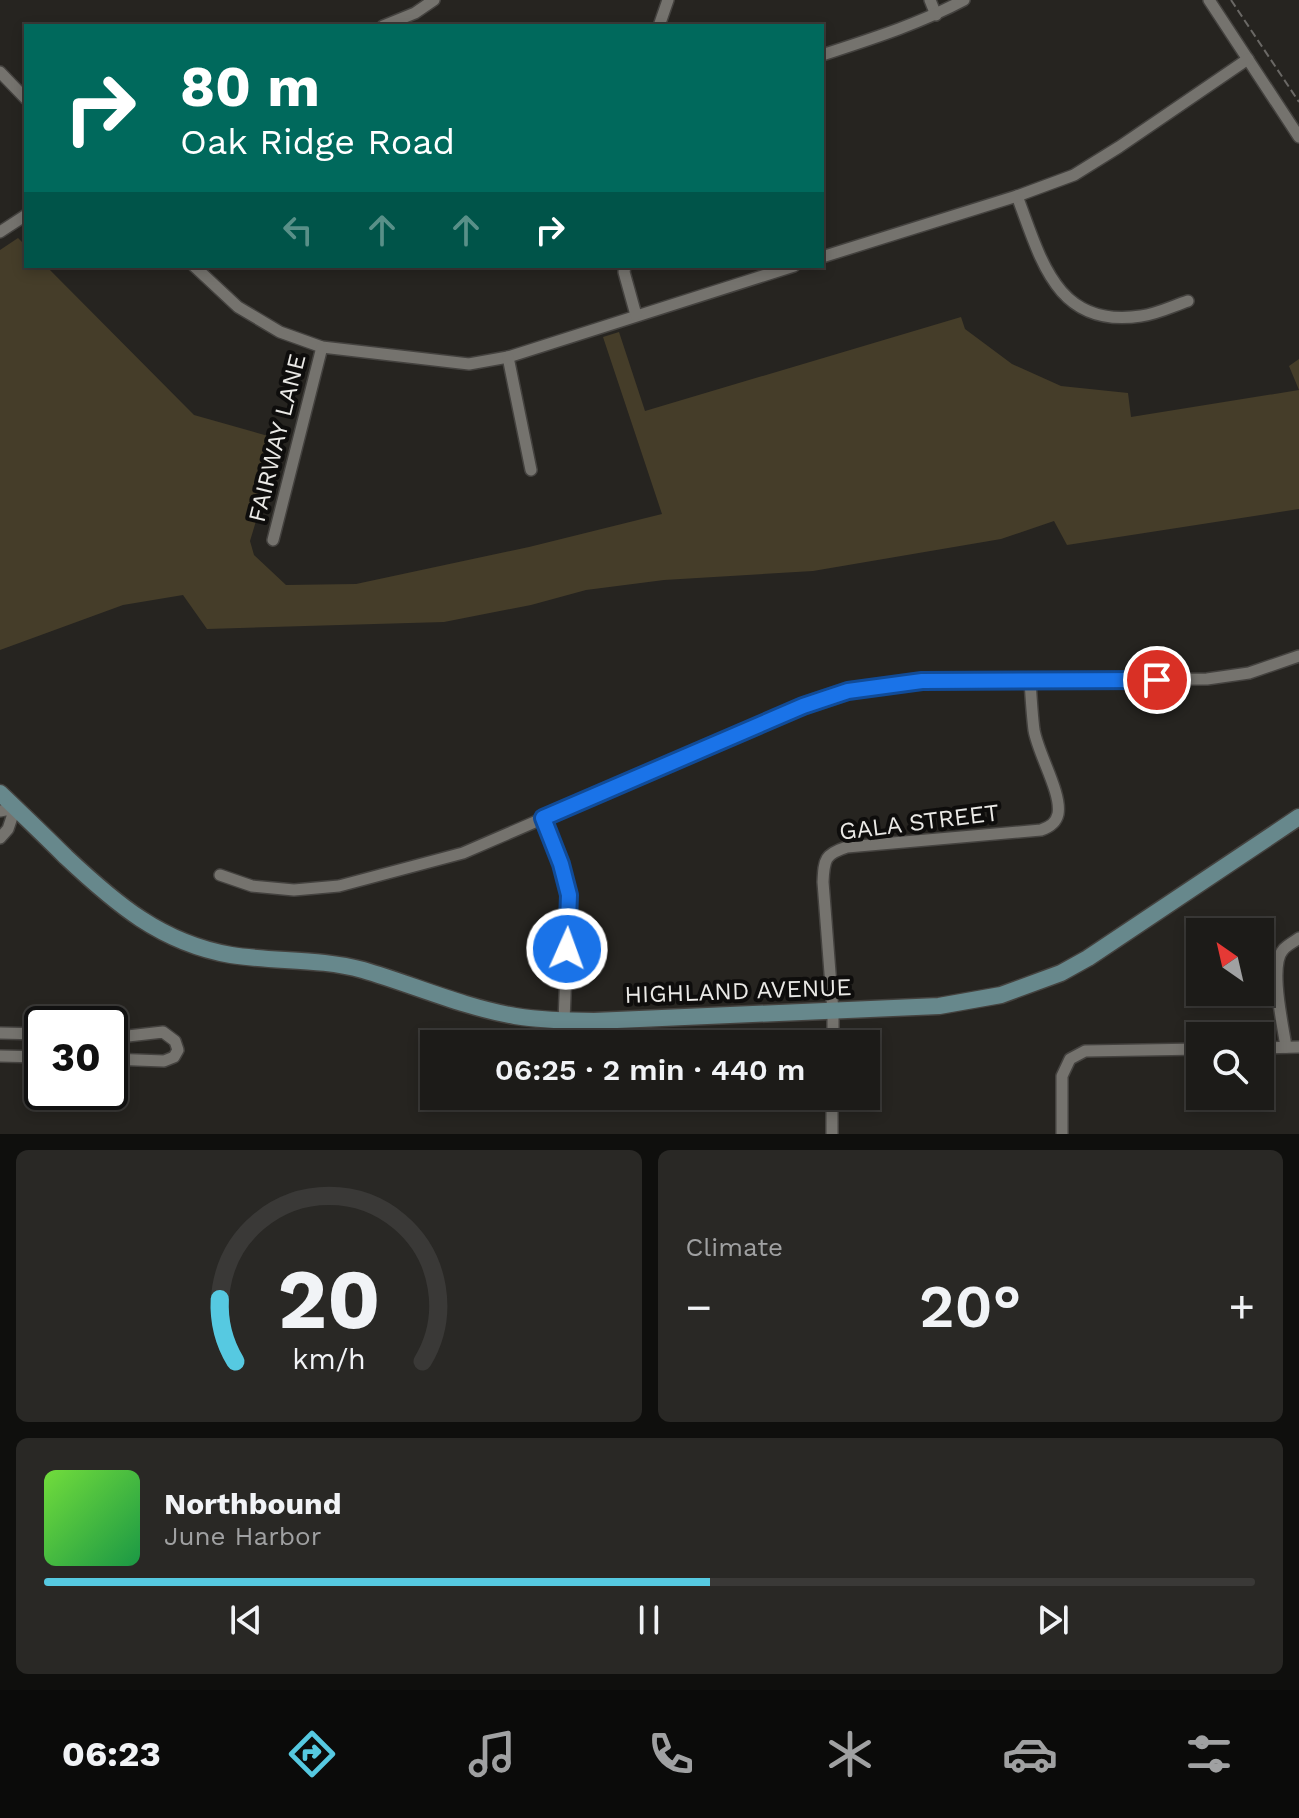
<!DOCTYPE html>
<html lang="en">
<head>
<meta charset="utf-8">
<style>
  :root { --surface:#1c1b18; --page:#292825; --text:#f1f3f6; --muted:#a0a1a2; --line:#3a3937; --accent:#56c9e1 }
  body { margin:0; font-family:"Work Sans",sans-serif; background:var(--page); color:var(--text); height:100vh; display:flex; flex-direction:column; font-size:30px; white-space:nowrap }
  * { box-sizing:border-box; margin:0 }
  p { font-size:26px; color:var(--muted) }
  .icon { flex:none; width:44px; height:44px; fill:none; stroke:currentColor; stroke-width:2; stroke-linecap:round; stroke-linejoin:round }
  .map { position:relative; height:1134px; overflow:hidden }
  .sheet { display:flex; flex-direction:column; gap:16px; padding:16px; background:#0f0f0d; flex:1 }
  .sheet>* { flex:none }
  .top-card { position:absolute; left:24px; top:24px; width:800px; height:244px; border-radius:0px; box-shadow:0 4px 12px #0003,0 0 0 2px var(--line); background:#00695c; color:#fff; overflow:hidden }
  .needle { width:52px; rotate:326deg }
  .fabs { position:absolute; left:1186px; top:918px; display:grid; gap:16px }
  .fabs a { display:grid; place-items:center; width:88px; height:88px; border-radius:0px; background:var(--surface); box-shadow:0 4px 12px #0003,0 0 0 2px var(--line); font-size:40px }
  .speed { position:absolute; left:24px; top:1006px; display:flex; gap:16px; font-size:40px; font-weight:700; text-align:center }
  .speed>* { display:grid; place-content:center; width:104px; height:104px; border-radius:50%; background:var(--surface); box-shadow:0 4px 12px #0003,0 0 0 2px var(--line); line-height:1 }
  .speed .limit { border:4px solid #111; border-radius:12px; background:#fff; color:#111 }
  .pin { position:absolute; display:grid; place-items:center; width:68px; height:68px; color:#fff; margin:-34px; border:4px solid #fff; border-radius:50%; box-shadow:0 2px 8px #0007 }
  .me { position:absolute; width:88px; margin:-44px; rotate:2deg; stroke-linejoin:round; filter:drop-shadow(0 0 6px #0008) }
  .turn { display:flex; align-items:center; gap:28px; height:168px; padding:0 24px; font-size:36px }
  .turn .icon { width:104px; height:104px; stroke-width:2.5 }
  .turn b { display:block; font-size:56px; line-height:68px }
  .lanes { display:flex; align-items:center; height:76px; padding:0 24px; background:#0003; justify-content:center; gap:40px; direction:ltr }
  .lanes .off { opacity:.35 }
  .big { font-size:60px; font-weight:600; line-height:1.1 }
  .sheet .widget { flex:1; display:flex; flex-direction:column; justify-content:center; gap:12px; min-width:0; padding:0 28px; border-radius:12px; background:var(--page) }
  .sheet .dial { align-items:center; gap:0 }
  .dial svg { height:208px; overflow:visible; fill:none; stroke:var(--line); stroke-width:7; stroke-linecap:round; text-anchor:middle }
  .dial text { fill:var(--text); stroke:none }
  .song { display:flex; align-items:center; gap:24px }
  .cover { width:96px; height:96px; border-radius:12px; background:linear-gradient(135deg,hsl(100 70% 55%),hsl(140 70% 35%)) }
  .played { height:8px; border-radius:4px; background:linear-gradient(90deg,var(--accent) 55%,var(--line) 55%) }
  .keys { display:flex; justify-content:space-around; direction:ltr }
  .heat { display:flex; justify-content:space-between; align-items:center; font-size:44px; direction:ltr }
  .sheet .tiles { flex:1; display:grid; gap:16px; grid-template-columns:1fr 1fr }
  .widget:last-child { grid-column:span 2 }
  .trip { position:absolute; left:420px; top:1030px; width:460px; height:80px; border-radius:0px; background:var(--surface); box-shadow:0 4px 12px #0003,0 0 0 2px var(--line); font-weight:600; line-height:80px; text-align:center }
  .menu { display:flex; height:128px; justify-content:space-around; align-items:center; background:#0b0b0a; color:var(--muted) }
  .menu .icon { width:56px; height:56px }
  .menu .current { color:var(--accent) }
  .menu b { font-size:36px; color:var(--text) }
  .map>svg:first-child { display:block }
</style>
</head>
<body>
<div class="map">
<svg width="1299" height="1134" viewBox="0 0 1299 1134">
  <rect width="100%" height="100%" fill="#262420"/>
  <polygon fill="#453d29" points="18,238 26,246 26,266 46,266 194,415 282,440 271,486 256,521 250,541 254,555 286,585 356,584 529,547 662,514 603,337 619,332 645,411 961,317 965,329 1012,364 1061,386 1128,393 1131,417 1299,390 1289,366 1299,359 1299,509 1067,545 1054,521 1001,539 813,571 664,580 586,590 531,605 444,622 207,629 183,595 123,605 0,650 0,250"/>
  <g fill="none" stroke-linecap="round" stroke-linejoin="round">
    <g stroke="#44423f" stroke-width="14">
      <g id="minor">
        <polyline points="930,0 936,15"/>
        <polyline points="1209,0 1299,137"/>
        <polyline points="383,26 415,13 434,0"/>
        <polyline points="659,26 668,0"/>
        <path d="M822,55C871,39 919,24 964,0"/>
        <polyline points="0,72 26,99"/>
        <path d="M1017,196C1041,259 1056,329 1141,316C1157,314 1173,306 1188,301"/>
        <polyline points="0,232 26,215"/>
        <polyline points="822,257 1017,196 1074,175 1119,147 1248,59"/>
        <polyline points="194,266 238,307 280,332 322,347 469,364 508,357 794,266"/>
        <polyline points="625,266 624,272 636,315"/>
        <polyline points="508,357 531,470"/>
        <polyline points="273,540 322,347"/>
        <polyline points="0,811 15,808 8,829 0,838"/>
        <polyline points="543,818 561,864 569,895 564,1021"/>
        <polyline points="220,875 252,886 294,890 339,886 463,853 803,706 848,691 922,681 1207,679 1249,673 1299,656"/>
        <polyline points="0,1033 42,1034"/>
        <polyline points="110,1036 128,1036 163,1032 175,1041 178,1050 174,1057 164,1061 110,1059"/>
        <path d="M833,1044V1012L823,882C824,859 825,854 847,847L1041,830C1050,827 1056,823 1058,814C1062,793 1038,754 1034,730C1032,714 1031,697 1030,680"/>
        <path d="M1286,1047C1283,1025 1269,966 1283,950C1287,945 1294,942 1299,938"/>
        <polyline points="1260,1048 1299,1047"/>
        <polyline points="0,1056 42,1057"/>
        <polyline points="832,1134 832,1096"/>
        <polyline points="1062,1134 1062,1076 1070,1059 1085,1051 1200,1049"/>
      </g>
    </g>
    <g stroke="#44423f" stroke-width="19">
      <path id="secondary" d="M0,793C22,814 44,835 66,857C115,903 161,943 231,955C275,962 320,958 363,970C414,985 463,1007 515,1016C541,1020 568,1021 594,1021L939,1006L1001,995L1061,973L1088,958L1299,817"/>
    </g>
    <polyline stroke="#6a6865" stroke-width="2" stroke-dasharray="8 4" stroke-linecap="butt" points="1231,0 1299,102"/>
    <use href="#minor" stroke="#75736e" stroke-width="11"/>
    <use href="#secondary" stroke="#67888c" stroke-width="16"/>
  </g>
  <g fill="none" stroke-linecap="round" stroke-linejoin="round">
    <g stroke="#114b97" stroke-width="20">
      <polyline id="route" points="567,949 569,895 561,864 543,818 803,706 848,691 922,681 1157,680"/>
    </g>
    <use href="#route" stroke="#1a73e8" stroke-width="14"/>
  </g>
  <g text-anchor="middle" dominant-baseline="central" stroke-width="8" stroke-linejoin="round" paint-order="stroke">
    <g font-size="24" fill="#eae9e6" stroke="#0e0d0c">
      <text transform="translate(277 438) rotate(-76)">FAIRWAY LANE</text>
      <text transform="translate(919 822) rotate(-7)">GALA STREET</text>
      <text transform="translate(738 991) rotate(-2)">HIGHLAND AVENUE</text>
    </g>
  </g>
</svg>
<div class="fabs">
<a><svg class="needle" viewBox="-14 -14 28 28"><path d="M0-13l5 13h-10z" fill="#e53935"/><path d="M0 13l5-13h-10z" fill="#a0a1a2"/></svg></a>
<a><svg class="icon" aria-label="search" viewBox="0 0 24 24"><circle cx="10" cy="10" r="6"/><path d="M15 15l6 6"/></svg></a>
</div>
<div class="speed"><div class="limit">30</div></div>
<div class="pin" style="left:1157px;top:680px;background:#d93025"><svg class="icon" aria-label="arrive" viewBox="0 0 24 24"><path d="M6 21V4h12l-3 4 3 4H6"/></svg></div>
<svg class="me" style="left:567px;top:949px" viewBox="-20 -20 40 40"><circle r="17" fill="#1a73e8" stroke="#fff" stroke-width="3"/><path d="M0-11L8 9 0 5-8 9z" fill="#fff"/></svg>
<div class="trip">06:25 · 2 min · 440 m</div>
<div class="top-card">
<div class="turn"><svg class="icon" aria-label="right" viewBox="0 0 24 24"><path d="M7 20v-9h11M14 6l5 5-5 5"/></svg><div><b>80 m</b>Oak Ridge Road</div></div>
<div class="lanes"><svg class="icon off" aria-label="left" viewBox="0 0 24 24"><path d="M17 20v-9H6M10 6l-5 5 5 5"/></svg><svg class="icon off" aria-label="ahead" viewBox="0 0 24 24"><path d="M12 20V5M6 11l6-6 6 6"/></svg><svg class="icon off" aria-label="ahead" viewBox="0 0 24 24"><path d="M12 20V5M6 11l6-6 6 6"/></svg><svg class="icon" aria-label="right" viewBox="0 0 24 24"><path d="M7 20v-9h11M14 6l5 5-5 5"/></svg></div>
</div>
</div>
<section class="sheet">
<div class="tiles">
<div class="widget dial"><svg viewBox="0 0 100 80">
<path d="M14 69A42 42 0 1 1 86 69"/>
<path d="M14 69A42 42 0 0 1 8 45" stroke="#56c9e1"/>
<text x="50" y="56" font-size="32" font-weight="700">20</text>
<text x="50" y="72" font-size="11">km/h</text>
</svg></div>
<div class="widget"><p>Climate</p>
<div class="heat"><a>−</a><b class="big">20°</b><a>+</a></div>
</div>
<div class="widget">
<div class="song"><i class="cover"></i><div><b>Northbound</b><p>June Harbor</p></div></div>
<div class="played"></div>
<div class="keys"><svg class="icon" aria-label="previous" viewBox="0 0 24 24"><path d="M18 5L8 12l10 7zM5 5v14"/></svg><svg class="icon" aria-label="pause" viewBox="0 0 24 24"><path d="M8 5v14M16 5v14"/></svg><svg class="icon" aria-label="next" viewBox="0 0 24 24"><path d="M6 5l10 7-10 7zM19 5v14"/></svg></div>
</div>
</div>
</section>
<nav class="menu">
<b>06:23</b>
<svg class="icon current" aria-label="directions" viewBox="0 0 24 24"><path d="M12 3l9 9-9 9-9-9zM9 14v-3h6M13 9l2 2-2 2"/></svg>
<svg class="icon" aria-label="music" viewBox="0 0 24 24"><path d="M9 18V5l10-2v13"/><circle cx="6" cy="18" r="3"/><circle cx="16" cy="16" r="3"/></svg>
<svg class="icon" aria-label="phone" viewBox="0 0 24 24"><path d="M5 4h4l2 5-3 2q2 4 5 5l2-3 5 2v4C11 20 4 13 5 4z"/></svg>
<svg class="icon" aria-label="climate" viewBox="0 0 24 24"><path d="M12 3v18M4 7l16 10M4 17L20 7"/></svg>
<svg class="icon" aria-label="car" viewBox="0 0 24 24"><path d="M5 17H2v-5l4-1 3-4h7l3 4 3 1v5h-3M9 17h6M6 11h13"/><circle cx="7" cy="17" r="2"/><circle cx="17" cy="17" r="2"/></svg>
<svg class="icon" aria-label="filters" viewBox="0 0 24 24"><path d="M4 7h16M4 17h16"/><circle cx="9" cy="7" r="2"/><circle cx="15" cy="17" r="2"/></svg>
</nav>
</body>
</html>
